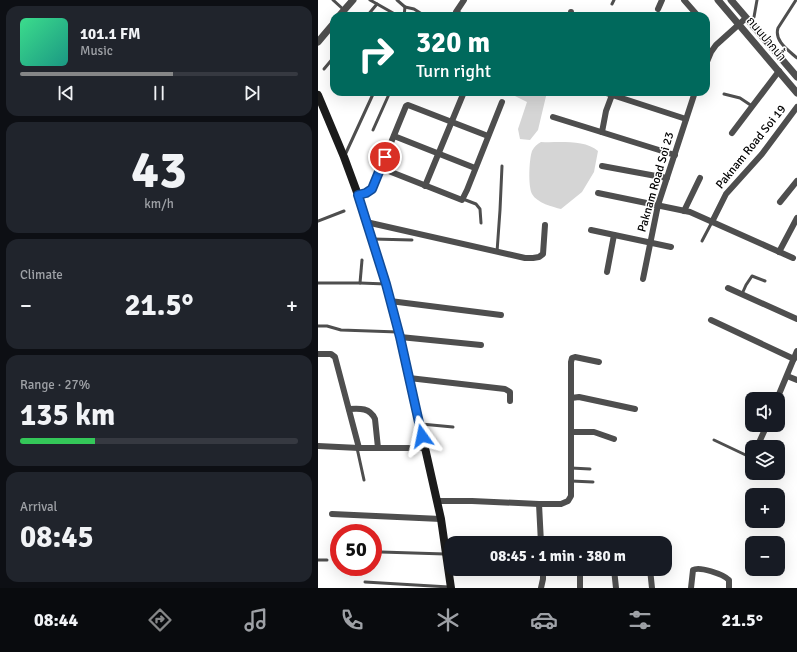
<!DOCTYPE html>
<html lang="en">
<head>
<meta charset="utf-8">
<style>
  :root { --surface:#171b24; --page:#20242c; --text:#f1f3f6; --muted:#9ea1a6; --line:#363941; --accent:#858687 }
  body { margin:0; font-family:Signika,"Noto Sans Thai",sans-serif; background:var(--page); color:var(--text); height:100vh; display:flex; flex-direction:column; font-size:15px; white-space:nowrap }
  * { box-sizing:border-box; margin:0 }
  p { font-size:13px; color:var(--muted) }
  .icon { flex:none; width:22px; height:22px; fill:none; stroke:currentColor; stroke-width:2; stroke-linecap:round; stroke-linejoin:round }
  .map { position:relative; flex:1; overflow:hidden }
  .drawer { display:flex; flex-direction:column; gap:6px; padding:6px; background:#0d0f14; width:318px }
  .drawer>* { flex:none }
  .guide { position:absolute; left:12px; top:12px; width:380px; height:84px; border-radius:12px; box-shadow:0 4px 16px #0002; background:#00695c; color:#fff; overflow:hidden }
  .controls { position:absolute; left:427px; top:392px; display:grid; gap:8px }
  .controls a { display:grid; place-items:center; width:40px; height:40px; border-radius:8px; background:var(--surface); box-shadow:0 4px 16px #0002; font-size:20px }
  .speed { position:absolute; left:12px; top:524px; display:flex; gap:8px; font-size:20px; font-weight:700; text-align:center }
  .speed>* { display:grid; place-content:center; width:52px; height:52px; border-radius:50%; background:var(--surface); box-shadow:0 4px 16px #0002; line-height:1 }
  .speed .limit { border:6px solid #d22; background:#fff; color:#111 }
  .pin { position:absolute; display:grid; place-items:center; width:34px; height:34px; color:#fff; margin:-17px; border:2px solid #fff; border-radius:50%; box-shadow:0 1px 4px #0007 }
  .me { position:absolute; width:44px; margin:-22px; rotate:348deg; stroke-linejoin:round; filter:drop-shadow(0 0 3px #0008) }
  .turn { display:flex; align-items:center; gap:14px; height:84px; padding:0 20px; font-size:18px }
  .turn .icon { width:52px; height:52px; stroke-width:2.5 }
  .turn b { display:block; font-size:28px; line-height:34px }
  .big { font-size:30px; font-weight:800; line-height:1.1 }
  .drawer .card { flex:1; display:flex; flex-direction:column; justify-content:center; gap:6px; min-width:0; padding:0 14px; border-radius:12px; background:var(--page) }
  .drawer .dial { align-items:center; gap:0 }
  .dial b { font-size:52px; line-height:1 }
  .song { display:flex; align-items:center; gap:12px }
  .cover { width:48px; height:48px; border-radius:6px; background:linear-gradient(135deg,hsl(150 70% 55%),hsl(170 70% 35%)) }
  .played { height:4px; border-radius:2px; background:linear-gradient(90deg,var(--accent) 55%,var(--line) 55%) }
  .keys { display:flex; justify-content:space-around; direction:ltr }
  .heat { display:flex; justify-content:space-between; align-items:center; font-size:22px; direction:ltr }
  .charge { height:6px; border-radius:3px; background:linear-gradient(90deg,#34c759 27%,var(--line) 0) }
  .trip { position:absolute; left:126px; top:536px; width:228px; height:40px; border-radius:12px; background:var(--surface); box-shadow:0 4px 16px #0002; font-weight:800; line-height:40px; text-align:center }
  .dock { display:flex; height:64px; justify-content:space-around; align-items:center; background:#090b0e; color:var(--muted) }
  .dock .icon { width:28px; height:28px }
  .dock .on { color:var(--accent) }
  .dock b { font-size:18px; color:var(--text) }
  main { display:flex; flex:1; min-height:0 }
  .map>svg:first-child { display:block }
</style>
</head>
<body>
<main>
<section class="drawer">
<div class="card">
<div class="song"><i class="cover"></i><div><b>101.1 FM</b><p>Music</p></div></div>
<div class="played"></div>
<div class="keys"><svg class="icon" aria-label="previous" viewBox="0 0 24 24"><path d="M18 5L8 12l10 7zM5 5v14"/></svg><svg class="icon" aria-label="pause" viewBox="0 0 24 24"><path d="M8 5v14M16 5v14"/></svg><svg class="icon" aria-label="next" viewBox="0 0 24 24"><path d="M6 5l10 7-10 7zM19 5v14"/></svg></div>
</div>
<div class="card dial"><b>43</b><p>km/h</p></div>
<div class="card"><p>Climate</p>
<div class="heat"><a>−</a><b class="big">21.5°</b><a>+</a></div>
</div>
<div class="card"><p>Range · 27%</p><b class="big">135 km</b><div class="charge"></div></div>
<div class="card"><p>Arrival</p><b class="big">08:45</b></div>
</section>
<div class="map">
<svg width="479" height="588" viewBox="0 0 479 588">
  <rect width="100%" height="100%" fill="#fff"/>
  <g fill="#d5d5d5">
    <polygon points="175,92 229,92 220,130 212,140 202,139 200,129 209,102 193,94 180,96"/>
    <path d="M223,142C240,143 266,139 280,151L276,172L264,192L243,209C235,207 219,203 214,194C210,186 211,160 214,151C216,147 219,144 223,142Z"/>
  </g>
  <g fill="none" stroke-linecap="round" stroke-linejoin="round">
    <g stroke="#4e4e4e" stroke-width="3">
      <polyline points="15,0 26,10"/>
      <polyline points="52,0 75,13"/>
      <polyline points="79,0 87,7 86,16"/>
      <path d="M478,0L460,28C456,41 470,50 479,58"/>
      <polyline points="294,4 296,0"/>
      <polyline points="87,7 96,9 107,16"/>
      <polyline points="49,16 59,4"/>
      <polyline points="432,23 436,17 439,0"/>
      <polyline points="6,69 16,57"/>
      <polyline points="406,94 422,98 434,106"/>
      <polyline points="55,130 72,92"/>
      <polyline points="27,155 56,92"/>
      <polyline points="145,199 158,204 162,209 163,223"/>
      <polyline points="0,221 26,211"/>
      <polyline points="55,239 94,240"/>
      <polyline points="384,241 394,222"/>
      <polyline points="179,252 182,210 184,166"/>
      <polyline points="0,283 42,283 68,284"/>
      <polyline points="42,283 44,260"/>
      <polyline points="424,294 428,285 434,276 447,281"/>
      <polyline points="0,326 9,326 23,330 80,332"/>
      <polyline points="103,424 135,427"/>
      <polyline points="396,440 434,458"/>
      <polyline points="39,448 46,480"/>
      <polyline points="253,468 272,469"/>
      <polyline points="253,481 275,482"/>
      <polyline points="63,552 127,554"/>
      <polyline points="0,560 9,560"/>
      <polyline points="47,582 131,587"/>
    </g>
    <g stroke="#4e4e4e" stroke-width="6">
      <polyline points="366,0 380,16"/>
      <polyline points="340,9 344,0"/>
      <polyline points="144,16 138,12 146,0"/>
      <polyline points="253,16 253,12"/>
      <polyline points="277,16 277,15"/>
      <polyline points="388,64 393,52 398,45 428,18"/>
      <polyline points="285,92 368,119"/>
      <polyline points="235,117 357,155"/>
      <polyline points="284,132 288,111 294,95"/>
      <polyline points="414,133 461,71"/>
      <polyline points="76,136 157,168"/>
      <polyline points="284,166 349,178"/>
      <polyline points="63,168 144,200 149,190 184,102"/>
      <polyline points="107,186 146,92"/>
      <polyline points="280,193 372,212 475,258"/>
      <polyline points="40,195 48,193 54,189 88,106 90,105 170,136"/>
      <polyline points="462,202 479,181"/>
      <polyline points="366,211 382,178"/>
      <polyline points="48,222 207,258 215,258 221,257 225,254 227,225"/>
      <polyline points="394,222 408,194 444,154 479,107"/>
      <polyline points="273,230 353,247"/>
      <polyline points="461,252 479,218"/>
      <polyline points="289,272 296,235"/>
      <polyline points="325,279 340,205 377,92"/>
      <polyline points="410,288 479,319"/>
      <polyline points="72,301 183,315"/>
      <polyline points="393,320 476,359"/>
      <polyline points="82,337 163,345"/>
      <polyline points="0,354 13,354 17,357 41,448"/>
      <polyline points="469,376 479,380"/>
      <polyline points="91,378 187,389 192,392 192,401"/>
      <polyline points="253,398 261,397 317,409"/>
      <polyline points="459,399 479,351"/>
      <path d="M31,409C42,408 52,408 57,419L60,448"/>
      <polyline points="253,432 276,432 296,439"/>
      <polyline points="0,446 41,448 106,448"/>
      <polyline points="439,447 449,425"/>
      <polyline points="430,469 434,460"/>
      <polyline points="119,501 154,501 221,504 243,504 250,501 253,496 253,362 254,358 257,357 281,362"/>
      <polyline points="221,504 223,543"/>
      <polyline points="14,514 123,519"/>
      <polyline points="296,569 298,588"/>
      <polyline points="332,569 334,588"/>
      <polyline points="223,588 225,579 225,569"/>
      <polyline points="262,588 262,569"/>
      <path d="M373,588L375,570C381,566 405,574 411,580V588"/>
    </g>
    <g stroke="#4e4e4e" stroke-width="7">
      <polyline points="400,0 479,93"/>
      <polyline points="413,0 479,77"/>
      <polyline points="21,16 35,0"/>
      <polyline points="0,42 16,23"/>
    </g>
    <polyline stroke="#1b1b1b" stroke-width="8" points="0,95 26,157 40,195 68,284 82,337 123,519 133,588"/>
  </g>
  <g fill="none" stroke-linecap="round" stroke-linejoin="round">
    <g stroke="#114b97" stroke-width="10">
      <polyline id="route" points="67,157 54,189 48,193 40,195 68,284 82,337 104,436"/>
    </g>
    <use href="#route" stroke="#1a73e8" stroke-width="7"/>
  </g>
  <g text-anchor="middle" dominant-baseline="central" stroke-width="3" stroke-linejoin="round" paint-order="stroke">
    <g font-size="12" fill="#000" stroke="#fff">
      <text transform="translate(448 39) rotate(50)">ถนนปากน้ำ</text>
      <text transform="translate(433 147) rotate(-51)">Paknam Road Soi 19</text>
      <text transform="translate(338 182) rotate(-74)">Paknam Road Soi 23</text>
    </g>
  </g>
</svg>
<div class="controls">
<a><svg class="icon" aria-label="sound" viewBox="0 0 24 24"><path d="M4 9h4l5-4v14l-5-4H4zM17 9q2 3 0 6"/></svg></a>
<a><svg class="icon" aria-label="layers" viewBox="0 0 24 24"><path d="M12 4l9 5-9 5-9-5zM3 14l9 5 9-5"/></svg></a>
<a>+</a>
<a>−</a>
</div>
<div class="speed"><div class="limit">50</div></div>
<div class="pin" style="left:67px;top:157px;background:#d93025"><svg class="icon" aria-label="arrive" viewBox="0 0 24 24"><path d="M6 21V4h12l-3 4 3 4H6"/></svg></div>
<svg class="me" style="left:104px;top:436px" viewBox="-20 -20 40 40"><path d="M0-17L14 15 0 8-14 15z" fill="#1a73e8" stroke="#fff" stroke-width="4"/></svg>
<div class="trip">08:45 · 1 min · 380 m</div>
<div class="guide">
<div class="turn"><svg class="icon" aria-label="right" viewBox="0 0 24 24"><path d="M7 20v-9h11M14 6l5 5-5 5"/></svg><div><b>320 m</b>Turn right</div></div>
</div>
</div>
</main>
<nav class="dock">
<b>08:44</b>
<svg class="icon on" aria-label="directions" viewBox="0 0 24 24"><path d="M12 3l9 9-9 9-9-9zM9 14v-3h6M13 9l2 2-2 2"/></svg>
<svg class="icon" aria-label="music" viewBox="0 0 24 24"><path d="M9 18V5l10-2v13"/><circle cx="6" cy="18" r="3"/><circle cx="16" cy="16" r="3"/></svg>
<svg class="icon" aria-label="phone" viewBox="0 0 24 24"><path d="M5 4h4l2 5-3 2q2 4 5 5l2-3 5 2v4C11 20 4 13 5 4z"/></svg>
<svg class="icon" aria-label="climate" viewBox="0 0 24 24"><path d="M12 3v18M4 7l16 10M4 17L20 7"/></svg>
<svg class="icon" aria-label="car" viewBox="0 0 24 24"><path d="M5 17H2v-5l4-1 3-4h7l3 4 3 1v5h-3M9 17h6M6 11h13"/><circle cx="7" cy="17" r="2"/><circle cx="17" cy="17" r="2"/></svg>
<svg class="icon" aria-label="filters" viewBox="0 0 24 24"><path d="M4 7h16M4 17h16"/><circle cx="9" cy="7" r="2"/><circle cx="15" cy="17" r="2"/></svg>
<b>21.5°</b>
</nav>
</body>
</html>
